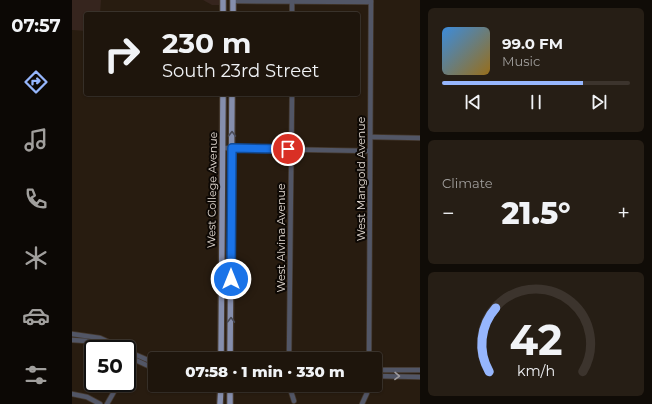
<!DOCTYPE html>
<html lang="en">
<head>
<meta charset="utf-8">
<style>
  :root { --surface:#1e150c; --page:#261e15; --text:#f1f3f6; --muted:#a19f9d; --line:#3c342d; --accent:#96b6fd }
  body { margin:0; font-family:Montserrat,sans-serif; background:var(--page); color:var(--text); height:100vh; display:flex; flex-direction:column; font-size:15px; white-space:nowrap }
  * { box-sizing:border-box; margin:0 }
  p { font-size:13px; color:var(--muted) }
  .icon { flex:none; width:22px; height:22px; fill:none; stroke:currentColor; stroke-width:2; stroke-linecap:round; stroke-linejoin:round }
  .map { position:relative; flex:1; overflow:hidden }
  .side { display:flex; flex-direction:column; gap:8px; padding:8px; background:#100c07; width:232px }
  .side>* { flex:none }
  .banner { position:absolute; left:12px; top:12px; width:276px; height:84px; border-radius:4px; box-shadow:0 1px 3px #0004,0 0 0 1px var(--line); background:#1e150c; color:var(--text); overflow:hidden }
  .speed { position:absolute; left:12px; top:340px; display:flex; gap:8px; font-size:20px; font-weight:700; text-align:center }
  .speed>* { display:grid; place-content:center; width:52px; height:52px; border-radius:50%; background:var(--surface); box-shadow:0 1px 3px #0004,0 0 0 1px var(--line); line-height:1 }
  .speed .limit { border:2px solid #111; border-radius:6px; background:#fff; color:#111 }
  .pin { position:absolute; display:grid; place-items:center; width:34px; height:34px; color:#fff; margin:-17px; border:2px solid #fff; border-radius:50%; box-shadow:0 1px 4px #0007 }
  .me { position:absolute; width:44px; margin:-22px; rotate:0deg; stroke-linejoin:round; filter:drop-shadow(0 0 3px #0008) }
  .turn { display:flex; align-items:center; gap:14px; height:84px; padding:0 12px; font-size:18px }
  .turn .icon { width:52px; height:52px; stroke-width:2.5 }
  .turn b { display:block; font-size:28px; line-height:34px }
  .big { font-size:30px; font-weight:800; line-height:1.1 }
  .side .tile { flex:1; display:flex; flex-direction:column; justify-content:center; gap:6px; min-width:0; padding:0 14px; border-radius:6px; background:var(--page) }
  .side .dial { align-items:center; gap:0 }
  .dial svg { height:104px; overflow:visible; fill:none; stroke:var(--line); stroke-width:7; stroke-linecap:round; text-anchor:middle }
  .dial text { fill:var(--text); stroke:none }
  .song { display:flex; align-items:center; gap:12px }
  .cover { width:48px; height:48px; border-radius:6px; background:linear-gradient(135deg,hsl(210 70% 55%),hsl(40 70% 35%)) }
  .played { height:4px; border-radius:2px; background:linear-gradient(90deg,var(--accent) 75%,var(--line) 75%) }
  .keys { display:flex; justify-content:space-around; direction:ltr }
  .heat { display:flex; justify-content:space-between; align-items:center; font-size:22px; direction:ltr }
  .trip { position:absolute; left:76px; top:352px; width:234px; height:40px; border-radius:4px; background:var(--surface); box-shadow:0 1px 3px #0004,0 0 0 1px var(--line); font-weight:800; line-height:40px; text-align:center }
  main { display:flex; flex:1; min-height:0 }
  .dock { display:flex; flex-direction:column; width:72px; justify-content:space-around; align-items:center; background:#0c0805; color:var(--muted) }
  .dock .icon { width:28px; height:28px }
  .dock .on { color:var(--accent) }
  .dock b { font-size:18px; color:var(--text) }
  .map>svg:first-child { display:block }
</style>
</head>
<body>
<main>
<nav class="dock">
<b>07:57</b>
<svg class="icon on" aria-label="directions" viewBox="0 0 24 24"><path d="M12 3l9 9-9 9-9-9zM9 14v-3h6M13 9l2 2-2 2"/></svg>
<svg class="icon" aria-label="music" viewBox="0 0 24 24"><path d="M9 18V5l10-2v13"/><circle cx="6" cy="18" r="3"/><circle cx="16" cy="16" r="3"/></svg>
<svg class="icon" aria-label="phone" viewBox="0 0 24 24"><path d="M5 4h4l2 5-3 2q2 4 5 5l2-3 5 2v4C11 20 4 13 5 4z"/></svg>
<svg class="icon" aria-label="climate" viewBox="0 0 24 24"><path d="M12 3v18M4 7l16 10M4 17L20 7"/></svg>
<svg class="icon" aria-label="car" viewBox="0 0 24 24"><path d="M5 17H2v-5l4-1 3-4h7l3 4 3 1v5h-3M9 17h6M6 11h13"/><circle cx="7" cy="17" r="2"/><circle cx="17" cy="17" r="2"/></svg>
<svg class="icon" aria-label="filters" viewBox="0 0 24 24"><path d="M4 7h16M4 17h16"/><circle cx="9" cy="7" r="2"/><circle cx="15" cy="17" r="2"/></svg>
</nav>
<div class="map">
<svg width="348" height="404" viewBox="0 0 348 404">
  <rect width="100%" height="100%" fill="#281c10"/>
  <g fill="#36251e">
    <polygon points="0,0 29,0 28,14 14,14 14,31 0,30"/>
    <polygon points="131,0 148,0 148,5 140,5"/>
  </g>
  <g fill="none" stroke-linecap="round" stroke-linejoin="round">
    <g stroke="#43372c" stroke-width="6">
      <g id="minor">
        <polyline points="161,1 299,2"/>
        <polyline points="220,14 220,1"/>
        <polyline points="299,137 348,138"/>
        <polyline points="151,148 298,151"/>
        <polyline points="0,334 28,338 52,349"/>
        <polyline points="0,340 15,341 40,349"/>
        <polyline points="55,351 83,363"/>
        <polyline points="55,356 83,369"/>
        <polyline points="217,359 220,94"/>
        <polyline points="297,359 299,0"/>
        <polyline points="55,368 61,357"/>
        <polyline points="303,370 348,370"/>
        <polyline points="303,376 348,377"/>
        <polyline points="217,385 222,401"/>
        <polyline points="0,394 15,397 28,404"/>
        <polyline points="35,404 47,383"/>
        <polyline points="290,404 295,393 296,385"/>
      </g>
    </g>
    <g stroke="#43372c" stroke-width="8">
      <g id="major">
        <polyline points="151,0 151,14"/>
        <polyline points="161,14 161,0"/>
        <polyline points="149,359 151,94"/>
        <polyline points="158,359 160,94"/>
        <polyline points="158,385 158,404"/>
        <polyline points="148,404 149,385"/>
      </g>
    </g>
    <use href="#minor" stroke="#525666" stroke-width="4.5"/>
    <use href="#major" stroke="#858ead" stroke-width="5.5"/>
  </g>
  <defs><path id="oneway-chevron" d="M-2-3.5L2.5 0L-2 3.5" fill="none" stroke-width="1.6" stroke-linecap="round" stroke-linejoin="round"/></defs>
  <g stroke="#494b58">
    <use href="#oneway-chevron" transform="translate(160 134) rotate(-89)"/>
    <use href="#oneway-chevron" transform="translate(159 320) rotate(-89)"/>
  </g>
  <use stroke="#9e9b9f" href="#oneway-chevron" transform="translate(325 376) rotate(1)"/>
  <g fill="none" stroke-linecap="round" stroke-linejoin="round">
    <g stroke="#114b97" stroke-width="10">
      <polyline id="route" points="159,279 160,148 216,149"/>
    </g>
    <use href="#route" stroke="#1a73e8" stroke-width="7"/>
  </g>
  <g text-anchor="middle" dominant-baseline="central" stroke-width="4" stroke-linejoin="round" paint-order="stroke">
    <g font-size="11" fill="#e9e0d8" stroke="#0d0804">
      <text transform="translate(289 179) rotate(-90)">West Mangold Avenue</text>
      <text transform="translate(140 190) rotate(-89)">West College Avenue</text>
      <text transform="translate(209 238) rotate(-90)">West Alvina Avenue</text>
    </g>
  </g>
</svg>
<div class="speed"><div class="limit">50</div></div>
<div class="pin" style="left:216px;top:149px;background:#d93025"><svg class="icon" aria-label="arrive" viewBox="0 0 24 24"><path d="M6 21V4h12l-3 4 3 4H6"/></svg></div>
<svg class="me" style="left:159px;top:279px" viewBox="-20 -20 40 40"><circle r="17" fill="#1a73e8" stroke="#fff" stroke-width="3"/><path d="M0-11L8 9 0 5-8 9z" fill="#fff"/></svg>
<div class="trip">07:58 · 1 min · 330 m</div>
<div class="banner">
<div class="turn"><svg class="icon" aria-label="right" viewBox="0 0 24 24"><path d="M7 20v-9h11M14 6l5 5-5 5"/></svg><div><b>230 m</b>South 23rd Street</div></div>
</div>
</div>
<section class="side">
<div class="tile">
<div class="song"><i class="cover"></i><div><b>99.0 FM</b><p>Music</p></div></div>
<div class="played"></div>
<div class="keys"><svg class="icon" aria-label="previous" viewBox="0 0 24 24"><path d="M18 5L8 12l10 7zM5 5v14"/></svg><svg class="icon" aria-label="pause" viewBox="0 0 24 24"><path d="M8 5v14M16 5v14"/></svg><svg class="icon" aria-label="next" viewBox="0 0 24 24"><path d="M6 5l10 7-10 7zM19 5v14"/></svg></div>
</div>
<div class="tile"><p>Climate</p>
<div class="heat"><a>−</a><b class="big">21.5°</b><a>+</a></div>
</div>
<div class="tile dial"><svg viewBox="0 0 100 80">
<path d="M14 69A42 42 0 1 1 86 69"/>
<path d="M14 69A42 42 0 0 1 19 20" stroke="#96b6fd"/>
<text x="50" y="56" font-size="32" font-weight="700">42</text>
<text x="50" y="72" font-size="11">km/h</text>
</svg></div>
</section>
</main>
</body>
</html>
